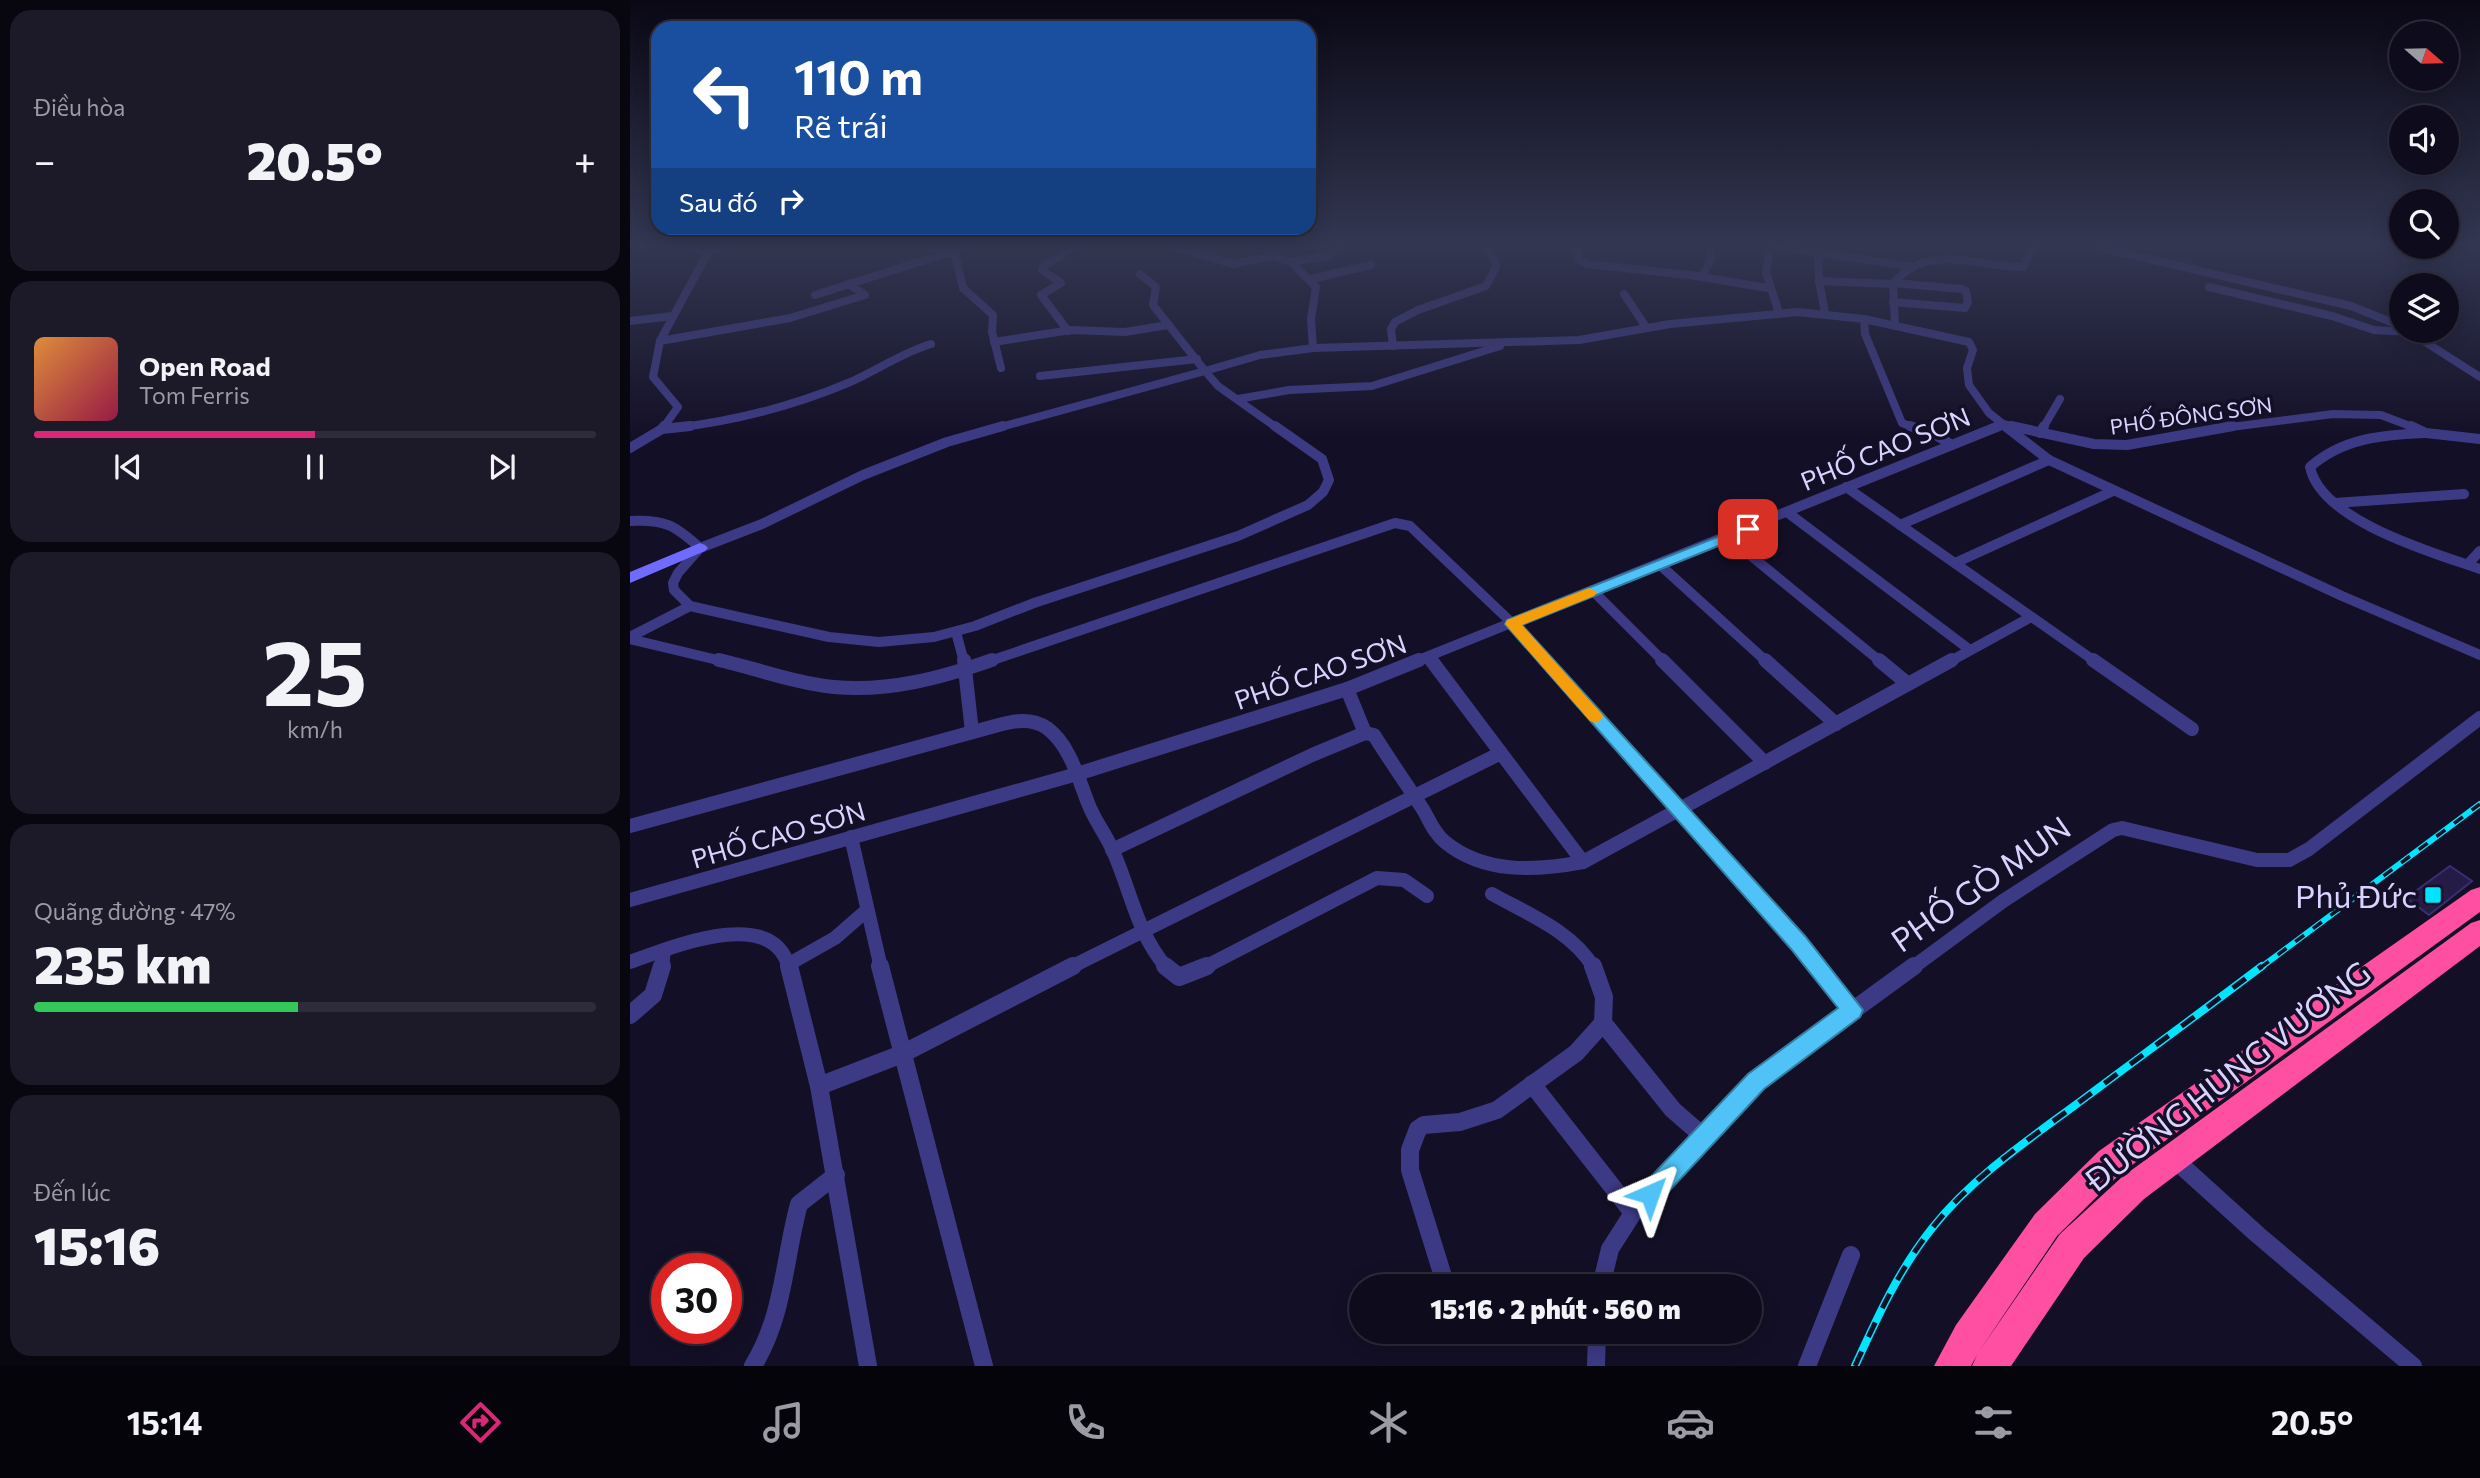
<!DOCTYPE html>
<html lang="vi">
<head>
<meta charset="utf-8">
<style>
  :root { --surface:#0e0b1c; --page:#1c1929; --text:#f1f3f6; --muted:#9b9ba3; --line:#2e2b3b; --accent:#db2777 }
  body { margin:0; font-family:Commissioner,sans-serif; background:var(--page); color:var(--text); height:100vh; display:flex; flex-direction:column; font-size:26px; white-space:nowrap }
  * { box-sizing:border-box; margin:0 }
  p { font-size:23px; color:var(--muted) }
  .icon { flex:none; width:38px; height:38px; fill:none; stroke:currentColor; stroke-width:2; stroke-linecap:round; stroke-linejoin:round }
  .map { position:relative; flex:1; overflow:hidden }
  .details { display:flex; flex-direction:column; gap:10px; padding:10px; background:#08060f; width:630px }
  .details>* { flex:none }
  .guide { position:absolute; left:21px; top:21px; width:665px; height:214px; border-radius:21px; box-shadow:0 4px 18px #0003,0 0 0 2px var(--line); background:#1a4fa0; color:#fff; overflow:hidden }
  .needle { width:46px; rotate:110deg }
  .fabs { position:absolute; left:1759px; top:21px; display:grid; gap:14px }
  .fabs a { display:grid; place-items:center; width:70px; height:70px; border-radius:50%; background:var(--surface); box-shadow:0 4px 18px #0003,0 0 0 2px var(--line); font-size:35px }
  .speed { position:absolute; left:21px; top:1253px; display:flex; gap:14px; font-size:35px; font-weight:700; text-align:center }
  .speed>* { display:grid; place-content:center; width:91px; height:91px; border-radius:50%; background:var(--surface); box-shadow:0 4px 18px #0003,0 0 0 2px var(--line); line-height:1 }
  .speed .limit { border:10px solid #d22; background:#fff; color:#111 }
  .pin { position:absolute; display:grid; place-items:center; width:60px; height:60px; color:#fff; margin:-30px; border-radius:14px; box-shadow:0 4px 10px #0006 }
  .me { position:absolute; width:77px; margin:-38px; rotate:43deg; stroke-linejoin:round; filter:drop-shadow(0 0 5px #0008) }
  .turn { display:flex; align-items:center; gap:24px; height:147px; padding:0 28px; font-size:32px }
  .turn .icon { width:91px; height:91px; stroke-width:2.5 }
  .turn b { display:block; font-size:49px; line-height:60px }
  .then { display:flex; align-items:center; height:66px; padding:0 28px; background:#0003; gap:14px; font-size:26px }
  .big { font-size:52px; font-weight:800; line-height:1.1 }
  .details .tile { flex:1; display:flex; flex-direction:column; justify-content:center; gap:10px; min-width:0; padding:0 24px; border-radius:21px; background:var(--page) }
  .details .dial { align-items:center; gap:0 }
  .dial b { font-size:91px; line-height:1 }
  .song { display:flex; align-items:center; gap:21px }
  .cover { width:84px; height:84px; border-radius:10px; background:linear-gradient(135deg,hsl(30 70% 55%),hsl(340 70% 35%)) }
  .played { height:7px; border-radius:4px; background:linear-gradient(90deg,var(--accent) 50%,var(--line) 50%) }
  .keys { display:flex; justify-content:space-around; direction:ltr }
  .heat { display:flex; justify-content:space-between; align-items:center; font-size:38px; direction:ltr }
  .charge { height:10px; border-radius:5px; background:linear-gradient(90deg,#34c759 47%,var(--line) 0) }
  .trip { position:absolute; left:719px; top:1274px; width:413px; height:70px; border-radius:35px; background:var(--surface); box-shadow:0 4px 18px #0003,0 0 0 2px var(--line); font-weight:800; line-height:70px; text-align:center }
  .tabs { display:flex; height:112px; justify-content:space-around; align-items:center; background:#06040b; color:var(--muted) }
  .tabs .icon { width:49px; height:49px }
  .tabs .selected { color:var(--accent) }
  .tabs b { font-size:32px; color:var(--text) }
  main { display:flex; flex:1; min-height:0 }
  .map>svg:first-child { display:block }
</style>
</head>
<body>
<main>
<section class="details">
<div class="tile"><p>Điều hòa</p>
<div class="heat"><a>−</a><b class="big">20.5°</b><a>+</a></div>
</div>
<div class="tile">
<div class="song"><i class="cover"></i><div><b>Open Road</b><p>Tom Ferris</p></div></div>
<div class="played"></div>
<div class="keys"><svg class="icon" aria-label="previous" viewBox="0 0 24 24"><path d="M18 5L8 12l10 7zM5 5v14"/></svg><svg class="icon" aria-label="pause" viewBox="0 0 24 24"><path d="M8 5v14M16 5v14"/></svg><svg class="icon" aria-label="next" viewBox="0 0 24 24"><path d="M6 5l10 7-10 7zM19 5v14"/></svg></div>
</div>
<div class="tile dial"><b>25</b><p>km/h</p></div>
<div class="tile"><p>Quãng đường · 47%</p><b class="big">235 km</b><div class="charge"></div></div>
<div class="tile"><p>Đến lúc</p><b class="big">15:16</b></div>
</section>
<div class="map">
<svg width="1850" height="1366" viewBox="0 0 1850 1366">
  <rect width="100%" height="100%" fill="#130f26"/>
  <polygon fill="#241b47" stroke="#3b2d73" stroke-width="2" points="1820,866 1842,881 1799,915 1776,898"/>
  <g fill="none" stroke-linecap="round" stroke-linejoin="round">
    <g stroke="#3d3a85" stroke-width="8">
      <polyline points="61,247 77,254"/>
      <polyline points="301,247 325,255 333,288 363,315 362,332 371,368"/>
      <polyline points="546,247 603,264 642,256 661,262 686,287 681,319 683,348"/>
      <polyline points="945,247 950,260 957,264 1060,275 1138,288"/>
      <polyline points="1140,247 1136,272 1149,313"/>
      <polyline points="1148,247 1279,266"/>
      <polyline points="1468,247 1721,306 1771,326"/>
      <polyline points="1188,252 1189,281 1195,313"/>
      <polyline points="661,262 697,256 711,247"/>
      <polyline points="510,274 526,287 523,305 575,371"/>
      <polyline points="1072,277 1081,260 1081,248"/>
      <polyline points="681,279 741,265"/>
      <polyline points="1189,281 1263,284"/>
      <polyline points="1579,287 1702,316 1744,330 1781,332"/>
      <polyline points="994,294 1016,327"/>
      <polyline points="185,295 336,247"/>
      <polyline points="1263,302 1335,308 1338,302 1336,291 1332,289 1264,283"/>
      <polyline points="1234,319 1235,334 1272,423 1285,428"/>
      <polyline points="0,321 42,316"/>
      <path d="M1265,325L1263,284C1298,241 1346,267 1393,267L1404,247"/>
      <polyline points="438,331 411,295 431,283 412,270 415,265 445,247"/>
      <polyline points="1778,331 1850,377"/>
      <polyline points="30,341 160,318 235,295 219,284"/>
      <polyline points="364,342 441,330 495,332 538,325"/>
      <polyline points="763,346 761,329 765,322 788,310 856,286 866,267 864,259 855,247"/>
      <polyline points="575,371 588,386 647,428"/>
      <polyline points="575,371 630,355 683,348 949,340 1040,324 1168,312 1234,319 1339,342 1343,350 1337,368 1339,385 1359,413 1373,424 1389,428"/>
      <polyline points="410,376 567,359"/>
      <polyline points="608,399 659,390 742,386 870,346"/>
      <polyline points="33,428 48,407 23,377 30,341 77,254 89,247"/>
      <path d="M45,428C103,421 163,406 218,383C246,371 271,353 301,344"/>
      <polyline points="367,428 575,371"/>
      <polyline points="1364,428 1373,424 1378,428"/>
      <polyline points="1413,428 1430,399"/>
      <polyline points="1593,428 1703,414 1751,415 1785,428"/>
    </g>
    <g stroke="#3d3a85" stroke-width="10">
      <polyline points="34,426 32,429 60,426"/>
      <polyline points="373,426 317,442 233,475 132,524 70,548 48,573 43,583 44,590 60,606 199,637 249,642 304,637 345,626 404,603 608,536 678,505 693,492 699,480 692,459 645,426"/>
      <polyline points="1280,426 1304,434 1322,445"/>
      <polyline points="1375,426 1419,460 1712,596 1850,655"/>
      <polyline points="1381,426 1464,444 1497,445 1603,426"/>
      <polyline points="1781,426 1796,433 1850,439"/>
      <polyline points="1410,433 1414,426"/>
      <path d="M1794,433C1752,435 1713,438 1680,467C1691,521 1804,553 1850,569"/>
      <polyline points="0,448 32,429"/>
      <polyline points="1216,487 1466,662"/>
      <polyline points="1705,503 1834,494"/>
      <polyline points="1157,512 1340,650"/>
      <path d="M0,521C34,519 45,525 70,548"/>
      <polyline points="1270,525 1419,460"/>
      <polyline points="1098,537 1251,662"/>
      <polyline points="1325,563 1483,491"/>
      <polyline points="1029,564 1137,662"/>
      <polyline points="1838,564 1850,551"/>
      <polyline points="963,591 1034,662"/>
      <polyline points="326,632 334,662"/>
      <polyline points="0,637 60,606"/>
      <polyline points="0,639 96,662"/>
      <polyline points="799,657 803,662"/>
      <polyline points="357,662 765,523 780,526 882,623 917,662"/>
      <polyline points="784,662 1369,426"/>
      <polyline points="1319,662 1401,617"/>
    </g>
    <g stroke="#3d3a85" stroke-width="14">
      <path d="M89,660C124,668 169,684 204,687C259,692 311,678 362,660"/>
      <polyline points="334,660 342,732"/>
      <polyline points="801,660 953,862"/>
      <polyline points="915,660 1187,968"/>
      <polyline points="1032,660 1135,763"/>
      <polyline points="1135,660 1206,724"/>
      <polyline points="1249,660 1278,684"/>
      <polyline points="1463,660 1562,729"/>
      <polyline points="717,689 735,733"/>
      <path d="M0,826L365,726C382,721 401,717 417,728C440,745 448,778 458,803C464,820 476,834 483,851C501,891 507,934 537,968"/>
      <polyline points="221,837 251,968"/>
      <path d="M482,850L682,755L735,733L744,735C760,761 778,786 794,811C800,822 805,834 815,842C854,874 906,871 953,862L1322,660"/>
      <path d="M862,894C898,914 942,931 964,968"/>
      <polyline points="0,900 447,774 717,689 789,660"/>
      <path d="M0,962C40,948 143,904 159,968"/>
      <polyline points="159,964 205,938 236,911"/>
      <polyline points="32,968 34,950"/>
      <polyline points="439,968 871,753"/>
      <polyline points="573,968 747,878 774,880 797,896"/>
      <polyline points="1282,968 1373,901 1483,830 1492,828 1627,860 1659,860 1679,849 1850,718"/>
    </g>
    <g stroke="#3d3a85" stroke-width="18">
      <polyline points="159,966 189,1086 238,1366"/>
      <polyline points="250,966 354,1366"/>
      <polyline points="535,966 549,977 577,966"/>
      <polyline points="963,966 974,997 973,1023 1043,1110 1073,1136"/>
      <polyline points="1186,966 1223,1010"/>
      <polyline points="0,1015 23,995 32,966"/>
      <polyline points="902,1084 1003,1213"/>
      <polyline points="189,1086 272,1054 443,966"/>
      <polyline points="1543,1158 1628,1235 1783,1366"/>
      <polyline points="816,1286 780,1170 780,1150 788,1129 794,1125 830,1122 867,1110 946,1053 973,1023"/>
      <polyline points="971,1286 980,1249 1003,1213 1126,1081 1284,966"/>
      <path d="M123,1366C154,1316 154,1259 169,1204L206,1175"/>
      <polyline points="966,1366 967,1332"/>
      <polyline points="1177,1366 1221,1255"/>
    </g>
    <polygon fill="#6f6bff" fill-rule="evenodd" points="70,543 75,545 78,548 75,551 0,583 0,572"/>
    <polygon fill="#ff4fa3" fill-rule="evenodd" points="1850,887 1850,912 1491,1173 1427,1236 1348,1353 1430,1234 1492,1177 1841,923 1850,920 1850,946 1514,1199 1454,1258 1381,1366 1342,1366 1347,1355 1341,1366 1304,1366 1326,1325 1405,1214 1469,1151 1841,890"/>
    <g stroke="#00e5ff" stroke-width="6">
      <polyline id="rail-far1" points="1630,968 1850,804"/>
    </g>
    <g stroke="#00e5ff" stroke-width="8">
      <path id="rail" d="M1225,1366C1247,1318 1269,1269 1303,1227C1341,1179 1395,1142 1444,1106C1507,1059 1570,1013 1632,966"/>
    </g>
    <use href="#rail-far1" stroke="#130f26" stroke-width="3.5" stroke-dasharray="11" stroke-linecap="butt"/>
    <use href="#rail" stroke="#130f26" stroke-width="5" stroke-dasharray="16" stroke-linecap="butt"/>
  </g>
  <linearGradient id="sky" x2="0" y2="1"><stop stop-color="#0a0815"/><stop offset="0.56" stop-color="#333752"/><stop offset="1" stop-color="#333752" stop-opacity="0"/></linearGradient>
  <rect width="1850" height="438" fill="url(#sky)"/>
  <polygon fill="#4fc3f7" stroke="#337fa1" stroke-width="2" points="1118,525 1123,526 1123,532 892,625 1175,936 1233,1010 1230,1017 1134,1089 1029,1202 1020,1206 1012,1202 1008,1194 1012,1186 1118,1074 1208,1008 1161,949 875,624 877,620"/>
  <polygon fill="#f59e0b" points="959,588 967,592 964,596 892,625 971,713 974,717 966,723 960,721 875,624 877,620"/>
  <rect fill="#00e5ff" stroke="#130f26" stroke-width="2.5" x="1794" y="886" width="18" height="18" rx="3.5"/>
  <g text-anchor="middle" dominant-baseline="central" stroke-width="7" stroke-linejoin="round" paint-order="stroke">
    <g font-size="21" fill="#d9d4ff" stroke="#130f26">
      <text transform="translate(1561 415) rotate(-8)">PHỐ ĐÔNG SƠN</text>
    </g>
    <g font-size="26" fill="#d9d4ff" stroke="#130f26">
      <text transform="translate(1255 448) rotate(-22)">PHỐ CAO SƠN</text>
      <text transform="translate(690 671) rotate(-19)">PHỐ CAO SƠN</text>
      <text transform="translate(148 834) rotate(-16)">PHỐ CAO SƠN</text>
    </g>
    <g font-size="32" fill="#d9d4ff" stroke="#130f26">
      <text transform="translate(1350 883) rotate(-35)">PHỐ GÒ MUN</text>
      <text transform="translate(1597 1075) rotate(-38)">ĐƯỜNG HÙNG VƯƠNG</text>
    </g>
    <g font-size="32" fill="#d9d4ff" stroke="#130f26" text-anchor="end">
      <text x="1787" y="895">Phủ Đức</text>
    </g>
  </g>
</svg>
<div class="fabs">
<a><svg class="needle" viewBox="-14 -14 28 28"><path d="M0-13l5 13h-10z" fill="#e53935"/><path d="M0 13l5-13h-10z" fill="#9b9ba3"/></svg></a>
<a><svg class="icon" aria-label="sound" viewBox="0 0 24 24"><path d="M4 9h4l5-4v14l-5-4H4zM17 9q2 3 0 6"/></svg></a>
<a><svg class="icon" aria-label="search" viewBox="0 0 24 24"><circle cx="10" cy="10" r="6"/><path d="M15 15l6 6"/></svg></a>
<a><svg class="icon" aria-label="layers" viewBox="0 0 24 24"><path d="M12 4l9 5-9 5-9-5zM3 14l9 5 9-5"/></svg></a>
</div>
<div class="speed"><div class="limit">30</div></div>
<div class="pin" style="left:1118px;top:529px;background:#d93025"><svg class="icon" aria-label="arrive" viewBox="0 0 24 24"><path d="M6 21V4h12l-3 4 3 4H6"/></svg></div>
<svg class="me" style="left:1020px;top:1194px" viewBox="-20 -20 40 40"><path d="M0-17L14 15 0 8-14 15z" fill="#4fc3f7" stroke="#fff" stroke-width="4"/></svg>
<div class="trip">15:16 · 2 phút · 560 m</div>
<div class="guide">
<div class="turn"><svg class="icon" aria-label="left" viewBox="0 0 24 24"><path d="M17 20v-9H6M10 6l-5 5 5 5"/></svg><div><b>110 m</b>Rẽ trái</div></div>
<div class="then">Sau đó<svg class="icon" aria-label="right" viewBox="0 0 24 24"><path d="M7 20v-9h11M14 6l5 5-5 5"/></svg></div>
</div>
</div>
</main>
<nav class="tabs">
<b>15:14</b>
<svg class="icon selected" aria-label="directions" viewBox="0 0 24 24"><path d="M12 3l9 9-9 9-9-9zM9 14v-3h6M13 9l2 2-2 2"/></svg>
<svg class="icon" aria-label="music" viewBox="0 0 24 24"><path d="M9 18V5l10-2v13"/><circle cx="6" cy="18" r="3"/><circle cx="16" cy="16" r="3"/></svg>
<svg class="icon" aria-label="phone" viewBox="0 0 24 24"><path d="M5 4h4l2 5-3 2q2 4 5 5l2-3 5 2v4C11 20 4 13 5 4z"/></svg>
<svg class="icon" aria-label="climate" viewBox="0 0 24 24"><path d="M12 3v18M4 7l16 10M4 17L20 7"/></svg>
<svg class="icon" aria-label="car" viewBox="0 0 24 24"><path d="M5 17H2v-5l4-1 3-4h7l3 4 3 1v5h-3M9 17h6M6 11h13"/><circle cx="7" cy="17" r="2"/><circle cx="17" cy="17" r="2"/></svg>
<svg class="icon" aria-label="filters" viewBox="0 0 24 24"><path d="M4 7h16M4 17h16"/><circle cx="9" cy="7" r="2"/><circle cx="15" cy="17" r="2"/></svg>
<b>20.5°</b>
</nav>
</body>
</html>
